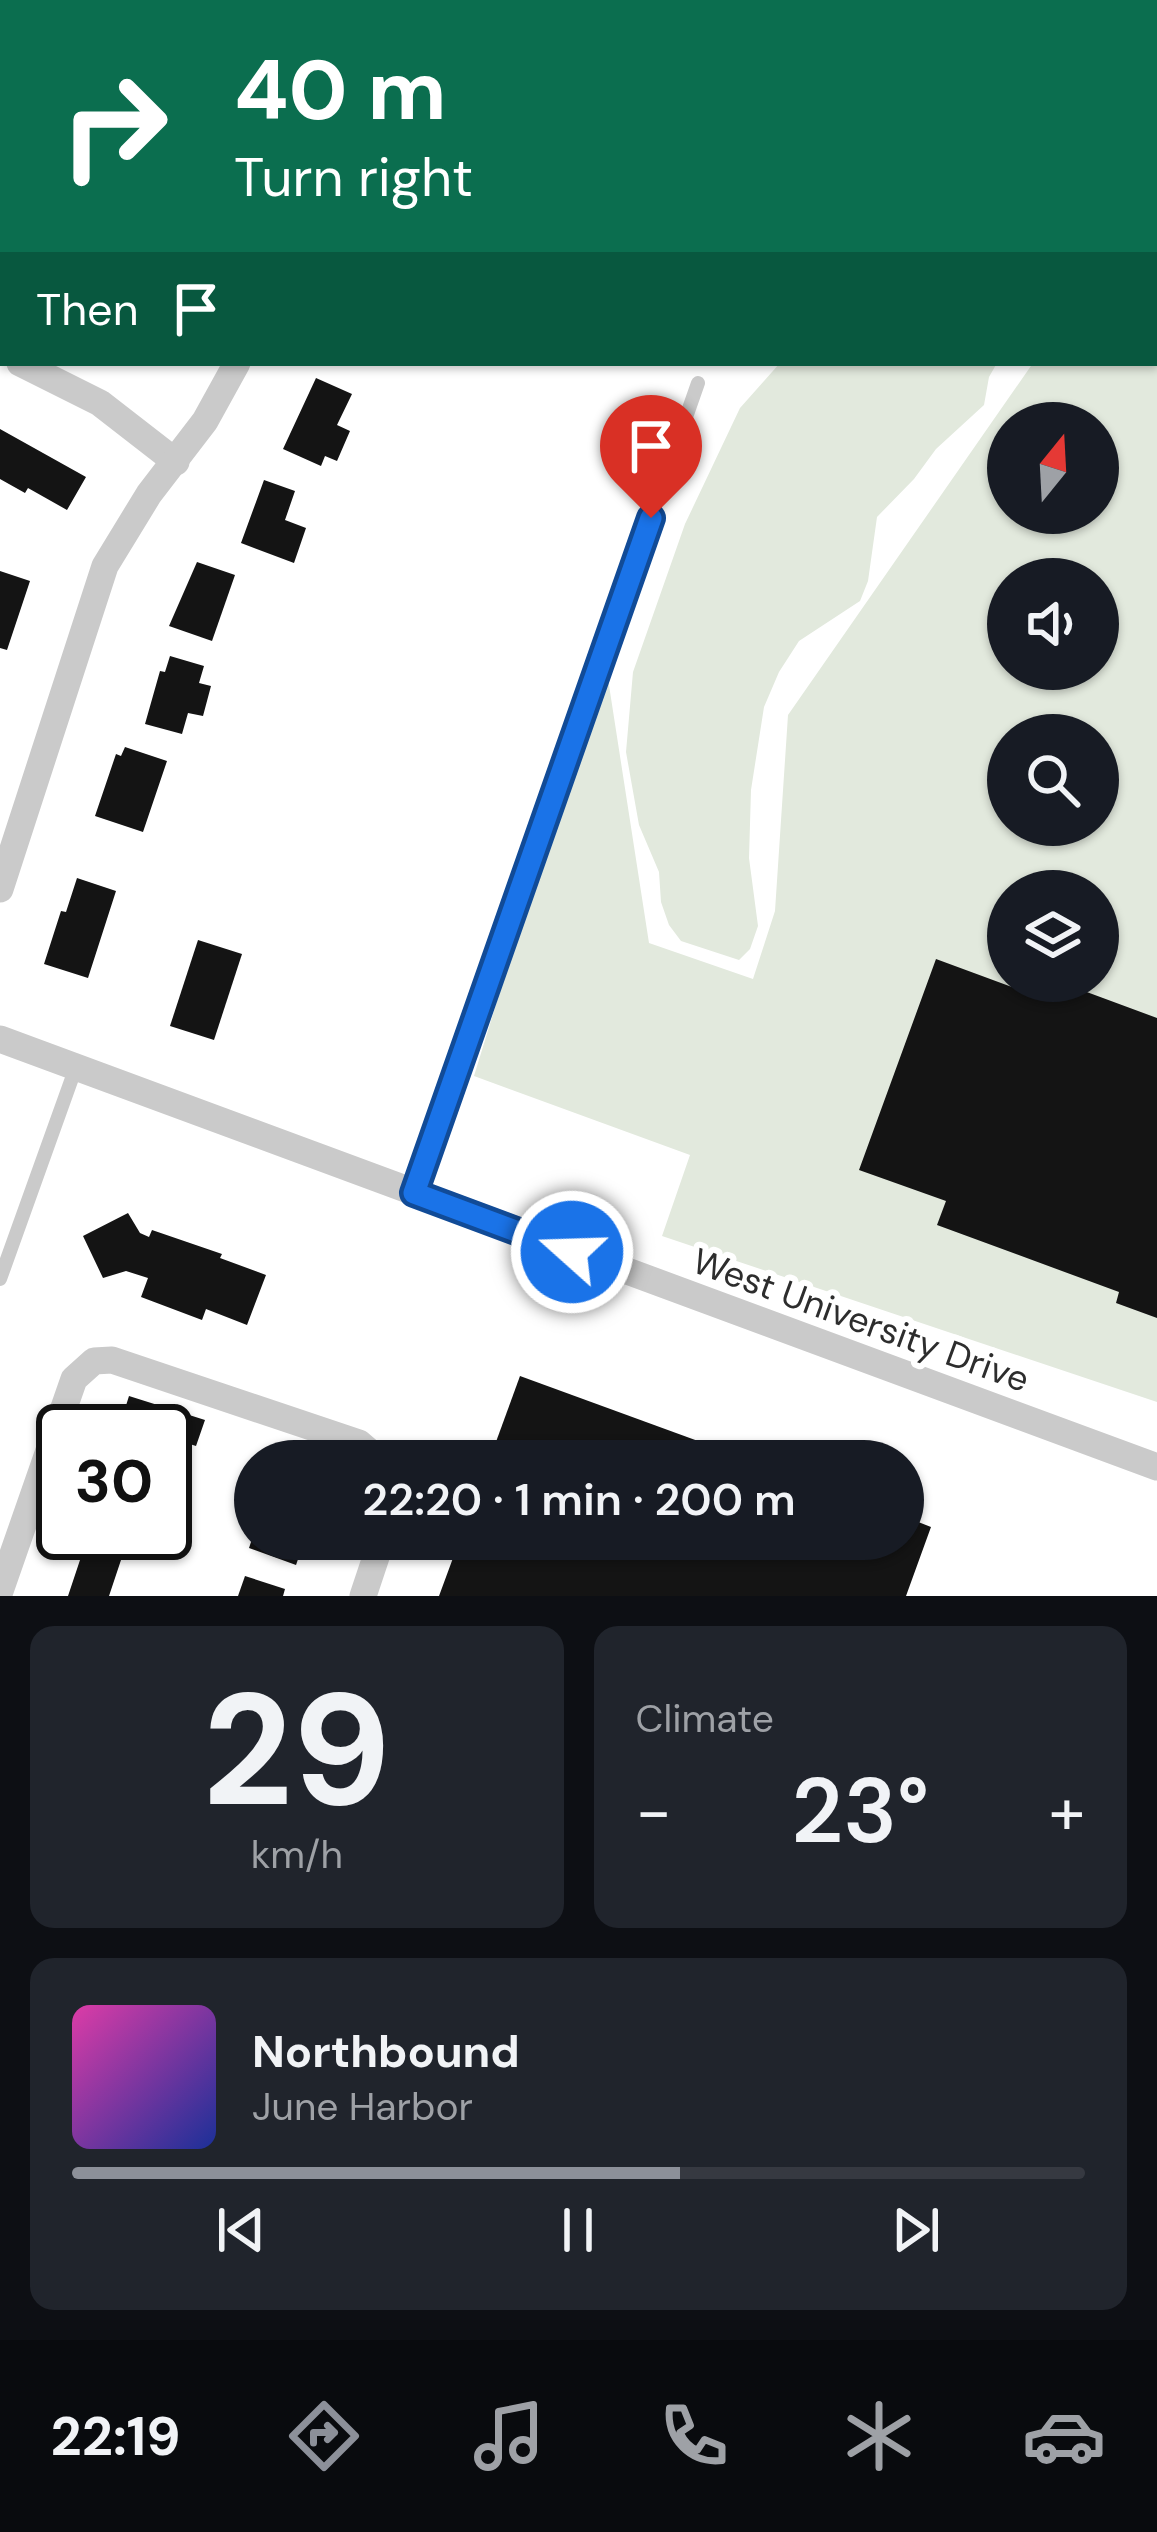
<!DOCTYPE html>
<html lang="en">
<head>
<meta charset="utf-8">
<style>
  :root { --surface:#171b24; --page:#20242c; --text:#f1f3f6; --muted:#9ea1a6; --line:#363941; --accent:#8c9099 }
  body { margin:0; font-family:"DM Sans",sans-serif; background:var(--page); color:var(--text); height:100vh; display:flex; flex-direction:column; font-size:45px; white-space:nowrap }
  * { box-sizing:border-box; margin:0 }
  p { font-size:39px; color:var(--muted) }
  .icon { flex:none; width:66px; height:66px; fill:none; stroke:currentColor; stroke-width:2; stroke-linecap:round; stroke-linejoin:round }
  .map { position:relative; height:1596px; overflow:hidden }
  .drawer { display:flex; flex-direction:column; gap:30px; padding:30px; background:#0d0f14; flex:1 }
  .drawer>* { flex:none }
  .hud { position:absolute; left:0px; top:0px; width:1158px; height:366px; box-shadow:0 3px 9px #0004; background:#0b6e4f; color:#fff; overflow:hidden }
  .needle { width:78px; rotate:18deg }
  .controls { position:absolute; left:987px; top:402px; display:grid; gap:24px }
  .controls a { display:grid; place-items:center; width:132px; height:132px; border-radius:50%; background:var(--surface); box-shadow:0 3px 9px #0004; font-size:60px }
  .speed { position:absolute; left:36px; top:1404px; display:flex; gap:24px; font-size:60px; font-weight:700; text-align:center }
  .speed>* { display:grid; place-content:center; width:156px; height:156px; border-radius:50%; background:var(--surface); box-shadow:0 3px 9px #0004; line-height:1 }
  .speed .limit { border:6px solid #111; border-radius:18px; background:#fff; color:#111 }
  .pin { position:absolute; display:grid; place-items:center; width:102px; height:102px; color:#fff; margin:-123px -51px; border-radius:50% 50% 50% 0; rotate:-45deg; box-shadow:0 0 12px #0007 }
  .pin .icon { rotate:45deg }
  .me { position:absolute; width:132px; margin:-66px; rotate:290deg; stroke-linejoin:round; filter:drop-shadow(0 0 9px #0008) }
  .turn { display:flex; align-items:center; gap:42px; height:252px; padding:0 36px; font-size:54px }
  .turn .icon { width:156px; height:156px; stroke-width:2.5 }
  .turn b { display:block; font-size:84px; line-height:102px }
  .then { display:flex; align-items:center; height:114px; padding:0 36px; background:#0003; gap:24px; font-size:45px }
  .big { font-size:90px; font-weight:600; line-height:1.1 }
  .drawer .tile { flex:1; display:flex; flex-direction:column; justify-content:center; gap:18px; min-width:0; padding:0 42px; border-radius:24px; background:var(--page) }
  .drawer .dial { align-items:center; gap:0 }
  .dial b { font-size:156px; line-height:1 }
  .song { display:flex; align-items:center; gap:36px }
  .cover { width:144px; height:144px; border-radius:18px; background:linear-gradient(135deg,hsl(320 70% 55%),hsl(230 70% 35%)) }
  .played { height:12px; border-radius:6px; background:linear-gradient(90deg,var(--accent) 60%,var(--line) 60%) }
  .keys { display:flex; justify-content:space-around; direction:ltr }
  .heat { display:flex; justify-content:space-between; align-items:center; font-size:66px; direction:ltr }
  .drawer .tiles { flex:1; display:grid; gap:30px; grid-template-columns:1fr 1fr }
  .tile:last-child { grid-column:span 2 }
  .trip { position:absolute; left:234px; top:1440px; width:690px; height:120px; border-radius:60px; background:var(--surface); box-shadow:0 3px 9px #0004; font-weight:600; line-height:120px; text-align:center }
  .tabs { display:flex; height:192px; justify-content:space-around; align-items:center; background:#090b0e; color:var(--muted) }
  .tabs .icon { width:84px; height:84px }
  .tabs .selected { color:var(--accent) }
  .tabs b { font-size:54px; color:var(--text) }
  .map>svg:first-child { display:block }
</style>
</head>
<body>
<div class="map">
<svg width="1157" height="1596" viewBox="0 0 1157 1596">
  <rect width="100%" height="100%" fill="#fff"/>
  <g fill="#e2e9dd" fill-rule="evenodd">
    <path d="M1155,353L1157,354V1402L662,1236L690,1155L474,1076L604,653L649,943L753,979L775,911L788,715L1033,363H1155ZM1008,423H1098V513H1008ZM1008,579H1098V669H1008ZM1008,735H1098V825H1008ZM1008,891H1098V981H1008Z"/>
    <polygon points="780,363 997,363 989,377 984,405 936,449 914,479 877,517 868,581 860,601 799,641 779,672 764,707 751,790 749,858 758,926 750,949 739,960 681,941 669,925 661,902 659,872 639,825 626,752 633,672 685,524 740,408"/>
  </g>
  <g fill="#141414">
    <polygon points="316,378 352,394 337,425 350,431 337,461 325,456 321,466 283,449"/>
    <polygon points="0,429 86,477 67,510 28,488 25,493 0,479"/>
    <polygon points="264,480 295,491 285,520 306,528 294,563 241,543"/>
    <polygon points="197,562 235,575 212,641 169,626"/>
    <polygon points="0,571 30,581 7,650 0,648"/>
    <polygon points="170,656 204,666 199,683 211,686 203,716 188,713 182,734 145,724 160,671 165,672"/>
    <polygon points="125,747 167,761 143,832 95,816 116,754 121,756"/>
    <polygon points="77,878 116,891 88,978 44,964 61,911 66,912"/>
    <polygon points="198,940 242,954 214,1040 170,1026"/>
    <polygon points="936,959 1023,991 1027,981 1057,981 1157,1018 1157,1318 1116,1303 1119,1292 937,1225 946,1201 859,1170"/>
    <polygon points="128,1213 140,1233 149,1237 152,1230 222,1254 220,1258 266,1275 247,1325 206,1309 202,1320 141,1297 148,1278 126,1271 103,1278 83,1236"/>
    <polygon points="520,1376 750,1460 750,1461 489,1461"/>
    <polygon points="129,1396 205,1420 196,1446 177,1440 166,1474 165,1431 118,1431"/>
    <polygon points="903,1516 931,1527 906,1596 439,1596 460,1539 903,1539"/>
    <polygon points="89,1533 129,1536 109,1596 68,1596"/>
    <polygon points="252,1539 305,1539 296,1565 249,1548"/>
    <polygon points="245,1576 285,1589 283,1596 238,1596"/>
  </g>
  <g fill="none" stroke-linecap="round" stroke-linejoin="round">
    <g stroke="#cacaca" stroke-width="14">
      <polyline points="414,1193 698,383"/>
      <polyline points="0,1279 76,1067"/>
    </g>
    <g stroke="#cacaca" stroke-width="27">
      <polyline points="342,0 351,3"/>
      <polyline points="20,363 100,403 176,462"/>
      <polyline points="0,889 105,566 149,494 205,421 237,363"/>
      <polyline points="0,1039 1157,1467"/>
      <polyline points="0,1591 74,1379 94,1361 112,1360 359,1443 380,1461"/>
      <polyline points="363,1596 382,1539"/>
    </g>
  </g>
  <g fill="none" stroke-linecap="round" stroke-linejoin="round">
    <g stroke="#114b97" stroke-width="30">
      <polyline id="route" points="572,1252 414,1193 651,518"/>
    </g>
    <use href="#route" stroke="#1a73e8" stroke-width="21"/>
  </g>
  <g text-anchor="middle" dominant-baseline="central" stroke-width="12" stroke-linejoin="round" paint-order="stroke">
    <g font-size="36" fill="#2d2d2d" stroke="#fff">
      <text transform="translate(861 1320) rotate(20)">West University Drive</text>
    </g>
  </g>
</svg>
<div class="controls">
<a><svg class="needle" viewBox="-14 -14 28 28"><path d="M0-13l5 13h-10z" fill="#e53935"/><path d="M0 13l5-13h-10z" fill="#9ea1a6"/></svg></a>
<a><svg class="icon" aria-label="sound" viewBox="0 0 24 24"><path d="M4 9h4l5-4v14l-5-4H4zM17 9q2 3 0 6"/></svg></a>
<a><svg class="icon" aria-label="search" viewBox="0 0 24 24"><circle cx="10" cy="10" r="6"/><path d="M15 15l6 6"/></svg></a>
<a><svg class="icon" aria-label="layers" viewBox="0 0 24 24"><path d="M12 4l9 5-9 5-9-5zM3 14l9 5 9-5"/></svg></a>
</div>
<div class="speed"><div class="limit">30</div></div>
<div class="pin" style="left:651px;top:518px;background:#d93025"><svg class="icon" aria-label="arrive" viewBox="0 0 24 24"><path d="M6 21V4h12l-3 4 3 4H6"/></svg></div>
<svg class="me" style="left:572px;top:1252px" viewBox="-20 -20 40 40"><circle r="17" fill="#1a73e8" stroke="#fff" stroke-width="3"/><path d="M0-11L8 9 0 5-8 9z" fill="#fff"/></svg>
<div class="trip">22:20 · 1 min · 200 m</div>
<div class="hud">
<div class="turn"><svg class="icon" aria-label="right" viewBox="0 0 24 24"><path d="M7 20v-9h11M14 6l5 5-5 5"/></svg><div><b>40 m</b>Turn right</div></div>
<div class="then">Then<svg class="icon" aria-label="arrive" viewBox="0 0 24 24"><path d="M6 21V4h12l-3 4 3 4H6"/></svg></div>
</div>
</div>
<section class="drawer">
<div class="tiles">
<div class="tile dial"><b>29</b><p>km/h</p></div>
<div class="tile"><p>Climate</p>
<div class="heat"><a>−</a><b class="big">23°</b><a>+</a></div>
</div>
<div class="tile">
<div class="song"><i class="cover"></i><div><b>Northbound</b><p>June Harbor</p></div></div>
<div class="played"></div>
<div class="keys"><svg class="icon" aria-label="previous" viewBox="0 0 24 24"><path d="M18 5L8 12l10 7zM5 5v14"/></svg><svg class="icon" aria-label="pause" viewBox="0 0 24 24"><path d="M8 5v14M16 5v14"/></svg><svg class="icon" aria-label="next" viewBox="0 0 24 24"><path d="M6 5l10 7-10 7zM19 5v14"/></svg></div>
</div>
</div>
</section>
<nav class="tabs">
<b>22:19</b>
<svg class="icon selected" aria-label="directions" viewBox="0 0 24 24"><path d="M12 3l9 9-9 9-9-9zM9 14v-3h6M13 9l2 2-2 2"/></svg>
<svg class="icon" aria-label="music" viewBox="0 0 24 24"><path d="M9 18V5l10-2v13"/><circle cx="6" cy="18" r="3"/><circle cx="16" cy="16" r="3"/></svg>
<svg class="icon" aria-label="phone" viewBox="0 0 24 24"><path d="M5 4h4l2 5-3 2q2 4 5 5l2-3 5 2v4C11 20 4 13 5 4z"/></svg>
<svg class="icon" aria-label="climate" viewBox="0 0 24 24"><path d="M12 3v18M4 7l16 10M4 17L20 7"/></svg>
<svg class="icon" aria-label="car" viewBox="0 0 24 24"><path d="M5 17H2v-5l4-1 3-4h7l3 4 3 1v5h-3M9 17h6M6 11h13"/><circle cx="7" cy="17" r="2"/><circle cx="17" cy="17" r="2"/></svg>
</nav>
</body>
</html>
